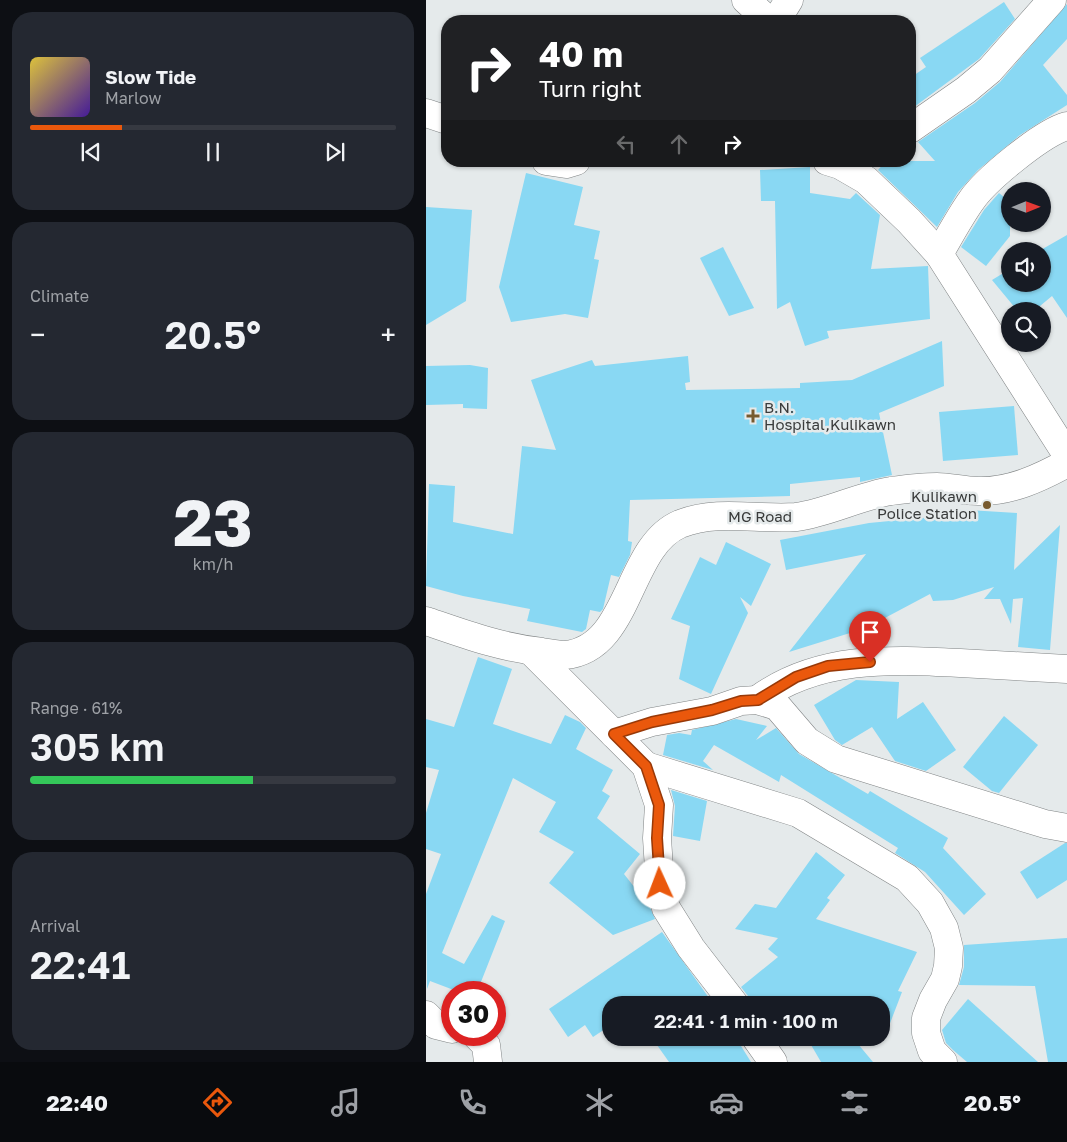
<!DOCTYPE html>
<html lang="en">
<head>
<meta charset="utf-8">
<style>
  :root { --surface:#171b24; --page:#242831; --text:#f1f3f6; --muted:#9ea1a6; --line:#363941; --accent:#ea580c }
  body { margin:0; font-family:"Golos Text",sans-serif; background:var(--page); color:var(--text); height:100vh; display:flex; flex-direction:column; font-size:19px; white-space:nowrap }
  * { box-sizing:border-box; margin:0 }
  p { font-size:16px; color:var(--muted) }
  .icon { flex:none; width:28px; height:28px; fill:none; stroke:currentColor; stroke-width:2; stroke-linecap:round; stroke-linejoin:round }
  .map { position:relative; flex:1; overflow:hidden }
  .details { display:flex; flex-direction:column; gap:12px; padding:12px; background:#0d0f14; width:426px }
  .details>* { flex:none }
  .banner { position:absolute; left:15px; top:15px; width:475px; height:152px; border-radius:20px; box-shadow:0 1px 4px #0004; background:#202124; color:#fff; overflow:hidden }
  .needle { width:32px; rotate:89deg }
  .controls { position:absolute; left:575px; top:182px; display:grid; gap:10px }
  .controls a { display:grid; place-items:center; width:50px; height:50px; border-radius:50%; background:var(--surface); box-shadow:0 1px 4px #0004; font-size:25px }
  .speed { position:absolute; left:15px; top:981px; display:flex; gap:10px; font-size:25px; font-weight:700; text-align:center }
  .speed>* { display:grid; place-content:center; width:65px; height:65px; border-radius:50%; background:var(--surface); box-shadow:0 1px 4px #0004; line-height:1 }
  .speed .limit { border:8px solid #d22; background:#fff; color:#111 }
  .pin { position:absolute; display:grid; place-items:center; width:42px; height:42px; color:#fff; margin:-51px -21px; border-radius:50% 50% 50% 0; rotate:-45deg; box-shadow:0 0 5px #0007 }
  .pin .icon { rotate:45deg }
  .me { position:absolute; width:55px; margin:-28px; rotate:358deg; stroke-linejoin:round; filter:drop-shadow(0 0 4px #0008) }
  .turn { display:flex; align-items:center; gap:18px; height:105px; padding:0 15px; font-size:22px }
  .turn .icon { width:65px; height:65px; stroke-width:2.5 }
  .turn b { display:block; font-size:35px; line-height:42px }
  .lanes { display:flex; align-items:center; height:48px; padding:0 15px; background:#0003; justify-content:center; gap:25px; direction:ltr }
  .lanes .off { opacity:.35 }
  .big { font-size:38px; font-weight:600; line-height:1.1 }
  .details .tile { flex:1; display:flex; flex-direction:column; justify-content:center; gap:8px; min-width:0; padding:0 18px; border-radius:20px; background:var(--page) }
  .details .dial { align-items:center; gap:0 }
  .dial b { font-size:65px; line-height:1 }
  .song { display:flex; align-items:center; gap:15px }
  .cover { width:60px; height:60px; border-radius:8px; background:linear-gradient(135deg,hsl(50 70% 55%),hsl(260 70% 35%)) }
  .played { height:5px; border-radius:2px; background:linear-gradient(90deg,var(--accent) 25%,var(--line) 25%) }
  .keys { display:flex; justify-content:space-around; direction:ltr }
  .heat { display:flex; justify-content:space-between; align-items:center; font-size:28px; direction:ltr }
  .charge { height:8px; border-radius:4px; background:linear-gradient(90deg,#34c759 61%,var(--line) 0) }
  .trip { position:absolute; left:176px; top:996px; width:288px; height:50px; border-radius:20px; background:var(--surface); box-shadow:0 1px 4px #0004; font-weight:600; line-height:50px; text-align:center }
  .dock { display:flex; height:80px; justify-content:space-around; align-items:center; background:#090b0e; color:var(--muted) }
  .dock .icon { width:35px; height:35px }
  .dock .selected { color:var(--accent) }
  .dock b { font-size:22px; color:var(--text) }
  main { display:flex; flex:1; min-height:0 }
  .map>svg:first-child { display:block }
</style>
</head>
<body>
<main>
<section class="details">
<div class="tile">
<div class="song"><i class="cover"></i><div><b>Slow Tide</b><p>Marlow</p></div></div>
<div class="played"></div>
<div class="keys"><svg class="icon" aria-label="previous" viewBox="0 0 24 24"><path d="M18 5L8 12l10 7zM5 5v14"/></svg><svg class="icon" aria-label="pause" viewBox="0 0 24 24"><path d="M8 5v14M16 5v14"/></svg><svg class="icon" aria-label="next" viewBox="0 0 24 24"><path d="M6 5l10 7-10 7zM19 5v14"/></svg></div>
</div>
<div class="tile"><p>Climate</p>
<div class="heat"><a>−</a><b class="big">20.5°</b><a>+</a></div>
</div>
<div class="tile dial"><b>23</b><p>km/h</p></div>
<div class="tile"><p>Range · 61%</p><b class="big">305 km</b><div class="charge"></div></div>
<div class="tile"><p>Arrival</p><b class="big">22:41</b></div>
</section>
<div class="map">
<svg width="641" height="1062" viewBox="0 0 641 1062">
  <rect width="100%" height="100%" fill="#e5eaeb"/>
  <g fill="#89d8f3">
    <polygon points="578,2 589,19 553,59 484,110 484,78 500,67 494,58"/>
    <polygon points="641,4 641,39 617,65 641,95 641,105 594,135 552,170 532,192 511,227 452,170 460,161 509,161 492,142 549,103 574,82"/>
    <polygon points="384,167 384,193 424,199 430,193 454,215 445,269 502,266 504,319 401,331 403,338 379,346 364,302 351,309 349,201 335,201 334,170"/>
    <polygon points="100,173 157,187 148,225 174,231 168,259 173,260 162,318 139,314 85,322 73,287"/>
    <polygon points="573,193 584,202 584,236 560,266 535,247 558,210"/>
    <polygon points="0,207 46,210 40,301 0,325"/>
    <polygon points="641,235 641,318 626,296 608,311 590,309 566,280 584,269 584,284 616,284 616,251 613,251"/>
    <polygon points="297,247 328,308 303,316 274,258"/>
    <polygon points="516,341 518,386 453,413 466,475 434,482 434,477 364,484 364,496 204,500 202,541 206,542 204,555 193,577 185,575 177,609 174,612 164,610 160,629 156,632 101,621 104,609 37,596 0,586 3,484 29,486 27,522 87,534 96,446 130,450 105,380 166,360 169,366 262,356 264,382 259,383 260,390 374,388 374,383 426,380"/>
    <polygon points="44,365 62,368 61,409 37,408 37,404 0,405 0,366"/>
    <polygon points="588,406 592,455 517,461 513,412"/>
    <polygon points="526,509 591,513 588,570 634,525 624,650 592,647 597,598 587,599 585,624 574,599 558,599 568,587 527,600 507,601 504,594 440,628 363,652 440,554 360,570 354,540 443,523 526,515"/>
    <polygon points="300,542 345,564 325,606 314,597 322,613 285,694 253,679 264,626 245,619 274,557 290,565"/>
    <polygon points="52,657 86,669 67,724 125,744 139,715 154,722 160,728 150,749 187,770 176,791 184,796 171,818 214,854 198,874 224,907 229,919 187,935 123,883 148,852 113,832 130,802 87,778 16,953 38,964 66,915 79,921 51,992 33,992 4,981 1,989 0,894 15,854 0,849 0,813 13,770 0,767 0,719 28,727"/>
    <polygon points="430,680 473,682 471,719 497,702 530,750 500,771 469,761 446,727 416,745 409,740 388,705"/>
    <polygon points="578,716 612,745 573,793 566,791 537,767"/>
    <polygon points="310,719 341,726 330,740 350,728 373,754 442,794 444,791 522,838 517,848 560,894 538,915 499,872 469,853 472,848 355,775 353,782 288,745 277,761 287,770 237,755 241,735 253,733 265,735 266,730"/>
    <polygon points="245,790 281,801 274,841 247,836 249,806"/>
    <polygon points="639,843 641,843 641,880 611,899 594,872"/>
    <polygon points="390,852 419,875 401,898 404,900 390,919 491,952 472,991 476,992 458,1039 453,1038 455,1038 455,1005 324,1005 322,996 315,987 352,957 342,949 352,938 309,929 329,904 350,908"/>
    <polygon points="236,932 288,1005 185,1005 185,1025 167,1037 159,1025 142,1037 123,1009"/>
    <polygon points="641,938 641,1062 622,1062 609,986 533,985 538,967 538,945"/>
    <polygon points="542,999 612,1062 541,1062 527,1050 520,1043 516,1030"/>
    <polygon points="243,1038 310,1038 325,1062 243,1062 231,1045"/>
    <polygon points="381,1038 427,1038 447,1062 395,1062"/>
  </g>
  <g fill="none" stroke-linecap="round" stroke-linejoin="round">
    <g stroke="#808485" stroke-width="29">
      <g id="street">
        <polyline points="320,0 343,21"/>
        <polyline points="350,21 363,0"/>
        <polyline points="0,113 21,120"/>
        <polyline points="484,129 540,90 564,70 626,0"/>
        <polyline points="120,161 140,164 150,161"/>
        <polyline points="401,161 414,165 440,180 483,221 513,254 641,455"/>
        <path d="M513,254C523,237 533,218 545,201C559,180 616,133 641,126"/>
        <polyline points="105,651 220,766 233,805 231,838 234,884 240,908 265,948 309,1005"/>
        <path d="M331,700C391,656 463,659 534,663C569,665 605,667 641,669"/>
        <polyline points="188,734 226,722 286,711 315,701 331,700 351,706 381,741 410,759 619,824 641,828"/>
        <polyline points="220,766 372,813 481,878 504,903 518,928 523,948 522,966 519,979 507,1000 500,1018 500,1033 506,1051 517,1062"/>
        <polyline points="0,1015 10,1025 26,1029"/>
        <polyline points="50,1035 60,1045 62,1062"/>
        <polyline points="330,1038 347,1062"/>
      </g>
    </g>
    <g stroke="#808485" stroke-width="29">
      <path id="primary" d="M0,621C41,635 73,647 116,652C123,653 132,655 139,655C205,649 200,547 254,524C292,509 331,520 370,517C402,513 433,496 465,491C480,489 496,487 511,487C524,487 538,491 552,491C584,492 614,478 641,463"/>
    </g>
    <use href="#street" stroke="#fff" stroke-width="28"/>
    <use href="#primary" stroke="#fff" stroke-width="28"/>
  </g>
  <g fill="none" stroke-linecap="round" stroke-linejoin="round">
    <g stroke="#983908" stroke-width="12">
      <polyline id="route" points="234,884 231,838 233,805 220,766 188,734 226,722 286,710 315,701 332,700 370,677 402,666 444,662"/>
    </g>
    <use href="#route" stroke="#ea580c" stroke-width="9"/>
  </g>
  <g fill="#775a2e" stroke="#e5eaeb" stroke-width="2">
    <path d="M324.5 408.5h5v5h5v5h-5v5h-5v-5h-5v-5h5z"/>
    <circle cx="561" cy="505" r="5"/>
  </g>
  <g text-anchor="middle" dominant-baseline="central" stroke-width="5" stroke-linejoin="round" paint-order="stroke">
    <g font-size="15" fill="#393b3b" stroke="#e5eaeb" text-anchor="start">
      <text x="338" y="407">B.N.<tspan x="338" dy="17">Hospital,Kulikawn</tspan></text>
      <text x="551" y="496" text-anchor="end">Kulikawn<tspan x="551" dy="17">Police Station</tspan></text>
    </g>
    <g font-size="15" fill="#393b3b" stroke="#e5eaeb">
      <text x="334" y="516">MG Road</text>
    </g>
  </g>
</svg>
<div class="controls">
<a><svg class="needle" viewBox="-14 -14 28 28"><path d="M0-13l5 13h-10z" fill="#e53935"/><path d="M0 13l5-13h-10z" fill="#9ea1a6"/></svg></a>
<a><svg class="icon" aria-label="sound" viewBox="0 0 24 24"><path d="M4 9h4l5-4v14l-5-4H4zM17 9q2 3 0 6"/></svg></a>
<a><svg class="icon" aria-label="search" viewBox="0 0 24 24"><circle cx="10" cy="10" r="6"/><path d="M15 15l6 6"/></svg></a>
</div>
<div class="speed"><div class="limit">30</div></div>
<div class="pin" style="left:444px;top:662px;background:#d93025"><svg class="icon" aria-label="arrive" viewBox="0 0 24 24"><path d="M6 21V4h12l-3 4 3 4H6"/></svg></div>
<svg class="me" style="left:234px;top:884px" viewBox="-20 -20 40 40"><circle r="19" fill="#fff"/><path d="M0-13L10 11 0 6-10 11z" fill="#ea580c"/></svg>
<div class="trip">22:41 · 1 min · 100 m</div>
<div class="banner">
<div class="turn"><svg class="icon" aria-label="right" viewBox="0 0 24 24"><path d="M7 20v-9h11M14 6l5 5-5 5"/></svg><div><b>40 m</b>Turn right</div></div>
<div class="lanes"><svg class="icon off" aria-label="left" viewBox="0 0 24 24"><path d="M17 20v-9H6M10 6l-5 5 5 5"/></svg><svg class="icon off" aria-label="ahead" viewBox="0 0 24 24"><path d="M12 20V5M6 11l6-6 6 6"/></svg><svg class="icon" aria-label="right" viewBox="0 0 24 24"><path d="M7 20v-9h11M14 6l5 5-5 5"/></svg></div>
</div>
</div>
</main>
<nav class="dock">
<b>22:40</b>
<svg class="icon selected" aria-label="directions" viewBox="0 0 24 24"><path d="M12 3l9 9-9 9-9-9zM9 14v-3h6M13 9l2 2-2 2"/></svg>
<svg class="icon" aria-label="music" viewBox="0 0 24 24"><path d="M9 18V5l10-2v13"/><circle cx="6" cy="18" r="3"/><circle cx="16" cy="16" r="3"/></svg>
<svg class="icon" aria-label="phone" viewBox="0 0 24 24"><path d="M5 4h4l2 5-3 2q2 4 5 5l2-3 5 2v4C11 20 4 13 5 4z"/></svg>
<svg class="icon" aria-label="climate" viewBox="0 0 24 24"><path d="M12 3v18M4 7l16 10M4 17L20 7"/></svg>
<svg class="icon" aria-label="car" viewBox="0 0 24 24"><path d="M5 17H2v-5l4-1 3-4h7l3 4 3 1v5h-3M9 17h6M6 11h13"/><circle cx="7" cy="17" r="2"/><circle cx="17" cy="17" r="2"/></svg>
<svg class="icon" aria-label="filters" viewBox="0 0 24 24"><path d="M4 7h16M4 17h16"/><circle cx="9" cy="7" r="2"/><circle cx="15" cy="17" r="2"/></svg>
<b>20.5°</b>
</nav>
</body>
</html>
